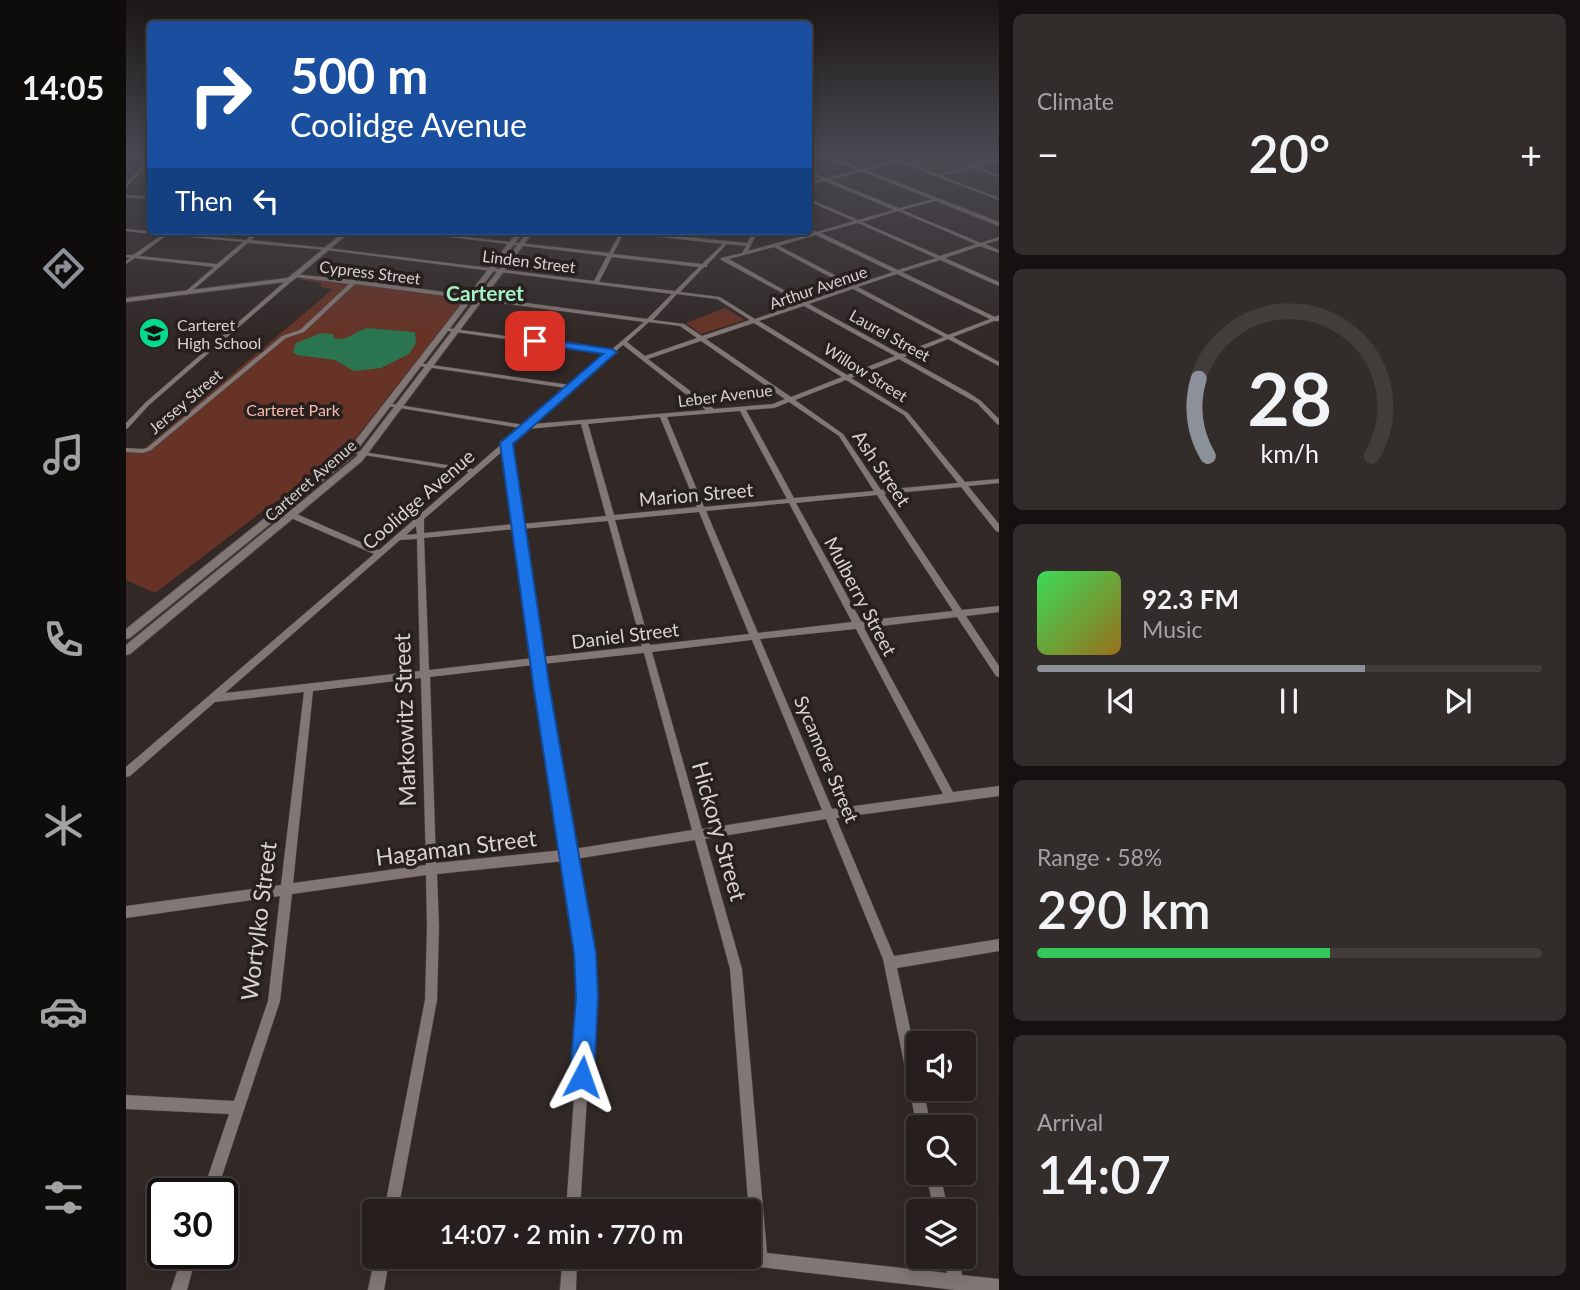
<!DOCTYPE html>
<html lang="en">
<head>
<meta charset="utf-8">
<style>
  :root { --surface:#261f1d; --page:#322c2a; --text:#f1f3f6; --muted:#a4a2a4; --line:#423d3b; --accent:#8c9099 }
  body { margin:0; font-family:Lato,sans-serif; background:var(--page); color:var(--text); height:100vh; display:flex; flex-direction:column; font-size:26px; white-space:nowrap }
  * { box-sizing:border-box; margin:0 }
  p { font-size:23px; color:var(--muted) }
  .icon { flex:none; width:38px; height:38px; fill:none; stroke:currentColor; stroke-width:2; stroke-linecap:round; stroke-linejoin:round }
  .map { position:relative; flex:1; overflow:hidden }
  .side { display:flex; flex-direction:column; gap:14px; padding:14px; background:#151110; width:581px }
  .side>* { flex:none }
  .hud { position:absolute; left:21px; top:21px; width:665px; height:214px; border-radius:7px; box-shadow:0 4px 18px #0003,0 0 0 2px var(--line); background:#1a4fa0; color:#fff; overflow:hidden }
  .fabs { position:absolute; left:780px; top:1031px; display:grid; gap:14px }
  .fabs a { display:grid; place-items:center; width:70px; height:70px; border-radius:7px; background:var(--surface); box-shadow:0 4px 18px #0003,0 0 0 2px var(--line); font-size:35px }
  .speed { position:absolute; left:21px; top:1178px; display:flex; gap:14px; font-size:35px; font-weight:700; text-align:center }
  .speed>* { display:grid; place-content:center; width:91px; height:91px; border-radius:50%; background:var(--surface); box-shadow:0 4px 18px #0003,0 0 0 2px var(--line); line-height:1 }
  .speed .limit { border:4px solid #111; border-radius:10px; background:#fff; color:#111 }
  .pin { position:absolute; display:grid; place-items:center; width:60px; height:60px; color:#fff; margin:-30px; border-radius:14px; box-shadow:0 4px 10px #0006 }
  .me { position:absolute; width:77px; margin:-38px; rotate:4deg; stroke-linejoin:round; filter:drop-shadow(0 0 5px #0008) }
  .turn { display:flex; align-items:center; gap:24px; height:147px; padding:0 28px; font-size:32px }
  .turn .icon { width:91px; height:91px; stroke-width:2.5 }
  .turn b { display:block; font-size:49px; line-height:60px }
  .then { display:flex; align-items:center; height:66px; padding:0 28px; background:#0003; gap:14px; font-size:26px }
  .big { font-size:52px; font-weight:600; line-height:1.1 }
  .side .card { flex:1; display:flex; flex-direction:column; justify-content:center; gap:10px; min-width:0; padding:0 24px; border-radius:10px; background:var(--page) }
  .side .dial { align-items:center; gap:0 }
  .dial svg { height:182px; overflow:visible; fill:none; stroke:var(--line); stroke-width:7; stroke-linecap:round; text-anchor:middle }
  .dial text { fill:var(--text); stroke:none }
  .song { display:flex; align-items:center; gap:21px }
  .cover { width:84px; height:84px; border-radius:10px; background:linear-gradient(135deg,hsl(130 70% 55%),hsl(40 70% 35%)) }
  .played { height:7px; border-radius:4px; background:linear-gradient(90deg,var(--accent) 65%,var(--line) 65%) }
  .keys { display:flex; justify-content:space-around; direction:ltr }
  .heat { display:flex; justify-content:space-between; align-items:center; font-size:38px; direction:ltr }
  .charge { height:10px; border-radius:5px; background:linear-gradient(90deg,#34c759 58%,var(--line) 0) }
  .trip { position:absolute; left:236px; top:1199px; width:399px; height:70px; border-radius:7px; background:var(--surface); box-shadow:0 4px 18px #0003,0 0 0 2px var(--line); font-weight:600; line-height:70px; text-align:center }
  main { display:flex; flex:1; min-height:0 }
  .tabs { display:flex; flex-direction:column; width:126px; justify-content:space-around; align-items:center; background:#0f0c0c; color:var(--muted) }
  .tabs .icon { width:49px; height:49px }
  .tabs .on { color:var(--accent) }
  .tabs b { font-size:32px; color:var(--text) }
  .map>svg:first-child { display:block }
</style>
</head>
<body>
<main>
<nav class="tabs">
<b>14:05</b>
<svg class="icon on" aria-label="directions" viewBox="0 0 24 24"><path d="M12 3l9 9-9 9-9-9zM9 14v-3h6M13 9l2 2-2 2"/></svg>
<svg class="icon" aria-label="music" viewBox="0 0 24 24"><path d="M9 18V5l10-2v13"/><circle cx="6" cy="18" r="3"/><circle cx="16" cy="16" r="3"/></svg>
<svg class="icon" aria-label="phone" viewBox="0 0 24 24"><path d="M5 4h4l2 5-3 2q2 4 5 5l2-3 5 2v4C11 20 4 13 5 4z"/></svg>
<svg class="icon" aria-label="climate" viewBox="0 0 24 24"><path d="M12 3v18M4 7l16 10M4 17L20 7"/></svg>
<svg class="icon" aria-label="car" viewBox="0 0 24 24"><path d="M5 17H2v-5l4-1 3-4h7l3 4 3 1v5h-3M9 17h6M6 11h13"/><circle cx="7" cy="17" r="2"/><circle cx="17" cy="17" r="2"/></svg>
<svg class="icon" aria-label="filters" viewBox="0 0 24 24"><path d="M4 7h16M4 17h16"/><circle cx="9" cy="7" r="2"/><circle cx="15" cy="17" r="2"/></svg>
</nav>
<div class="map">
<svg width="873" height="1290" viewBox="0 0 873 1290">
  <rect width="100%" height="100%" fill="#322927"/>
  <g fill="#673326">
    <polygon points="801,154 873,154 873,160 813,176 774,160"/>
    <polygon points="172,279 193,279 339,299 217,454 158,501 150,501 29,593 0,580 0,448 19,448 207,289 195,287 195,283"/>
    <polygon points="599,308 619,320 575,334 560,323"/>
  </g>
  <path fill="#2a7450" d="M241,328L289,332L290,343L283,354L255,368L228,371L209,360L171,355L167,352L170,343L195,333L207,334L208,338C222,342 228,331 241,328Z"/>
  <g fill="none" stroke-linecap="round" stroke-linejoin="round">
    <g stroke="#4b4442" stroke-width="1">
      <g id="minor">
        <path d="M751,154H755L772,160L802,154L801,155L776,161L812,175L873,159V161L851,167L873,175V177L847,168L816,176L873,198V200L772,162L704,180L773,208L812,198V200L776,210L855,243L873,237V240L859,244L873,250V253L854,246L819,258L873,282V286L814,260L776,272L869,317L873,315V321H868L827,337L873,362V366L822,339L778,357L843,393L855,401L873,419V425L871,424L851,403L773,359L725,378L782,413L839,482L873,479V483L842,486L873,524V532L870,531L835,487L758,494L836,610L873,606V612L840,616L873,666V677L870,676L831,617L738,628L827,792L873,786V796L710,818L768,956L873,939V951L771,968L793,1070V1088H797L805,1127H793V1131L791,1127L757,959L700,819L579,839L616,969L641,1253L821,1273L818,1256H833L836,1275L873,1279V1290H829L599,1263L594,1261L592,1256H623V1251L626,1252L604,969L569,840L449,859L465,953L467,997L454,1211H440L455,997L453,953L439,861L311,874L313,927L311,1000L272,1211H258L299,1000L301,927L300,875L166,894L154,1001L90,1194H76L103,1114L0,1109V1095L108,1101L142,1001L154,896L0,918V906L155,885L178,692L89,702L4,776L0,777V767L248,554L151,512V508H157L253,550L343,472L226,453L224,452V450L347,469L394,428L262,406L259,404L260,403L398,425L440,388L294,366L291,364L292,363L444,385L481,353L322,331L319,329L320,328L485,350L518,322L229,284L178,332L160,338L25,450L17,453L0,452V448L16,449L21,448L156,336L174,330L223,284L169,277L166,275L167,274L228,280L521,319L546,294L201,250L122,243L61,295L59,294V292L88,267L9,258L0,264V261L4,258L0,257V255H7L36,235L0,231V229L120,240L130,231H135L125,240L201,248L468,281L481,256L273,231H287L483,253L494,233L487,231H502L621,243L628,231H632L622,251L687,233L682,231V228L691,232L728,221L682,201V198L732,220L768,210L699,181L682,185V183L696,179L682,174V171L700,178L768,161ZM772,211L850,244L814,256L736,222ZM732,223L810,258L772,270L695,233ZM498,233L597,244L576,264L487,254ZM41,235L117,242L91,264L13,256ZM690,235L767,272L728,285L653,246ZM601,244L620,246L616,253L595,258V260L675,303L629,319L594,297L554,292L578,267H581V265ZM648,247L723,287L679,302L603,259ZM486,257L573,267L549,291L473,282ZM771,274L864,319L822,335L732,287ZM727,289L818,337L774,354L683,304ZM551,294L591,299L624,320L576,336L558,324L527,320ZM678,306L769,356L721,375L633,321ZM523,322L554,326L571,338L519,356L501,342ZM628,323L716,377L665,397L580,339ZM575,341L659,399L647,404L588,409L522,359ZM497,345L580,410L407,424ZM720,380L778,415L832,483L755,490L717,434L669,400ZM663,402L713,436L748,491L668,498L620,410L648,408ZM614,411L661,499L578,507L541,417ZM534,417L571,507L488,515L462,424ZM455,424L480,516L396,524L384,445L402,429ZM378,450L388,524L298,533V519ZM751,495L827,611L735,621L670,503ZM663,503L726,622L632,633L580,511ZM573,512L623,634L524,645L489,520ZM482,521L516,646L416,657L396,529ZM290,526L291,534L280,535ZM389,529L407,658L303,670L298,538ZM291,539L294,671L99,693L274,540ZM730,629L817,794L706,809L634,639ZM626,640L696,810L576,829L526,652ZM518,653L566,830L448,849L417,664ZM408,665L437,850L310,863L304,677ZM295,678L300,865L167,883L187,691Z"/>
        <polygon points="23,159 24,159 24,162 0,187 0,184"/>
        <polygon points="0,195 24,197 24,199 0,197"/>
        <polygon points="162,279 167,280 23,405 2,428 0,429 0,423 19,403"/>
        <polygon points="800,1172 814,1172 822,1211 808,1211"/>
        <polygon points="57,1253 71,1253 61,1290 45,1290"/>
        <polygon points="249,1256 264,1256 258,1290 242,1290"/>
        <polygon points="437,1256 451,1256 450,1290 434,1290"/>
      </g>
    </g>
    <g stroke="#4b4442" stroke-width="2">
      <g id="tertiary">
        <polygon points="693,154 698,154 873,222 873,226"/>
        <polygon points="219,231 225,231 166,281 0,302 0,298 162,278"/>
        <polygon points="392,231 398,231 225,458 4,638 0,639 0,629 219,454"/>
        <polygon points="402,231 408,231 236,461 4,654 0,655 0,645 230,457"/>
      </g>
    </g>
    <use href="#minor" fill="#827774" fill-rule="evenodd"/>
    <use href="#tertiary" fill="#827774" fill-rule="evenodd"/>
  </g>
  <linearGradient id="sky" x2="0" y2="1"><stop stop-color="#1c1715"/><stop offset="0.46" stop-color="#494952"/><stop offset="1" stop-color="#494952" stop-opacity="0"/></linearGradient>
  <rect width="873" height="334" fill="url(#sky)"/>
  <polygon fill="#1a73e8" stroke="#114b97" stroke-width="2" points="409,338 486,349 491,352 387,444 424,690 470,953 472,997 468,1077 464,1085 456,1089 448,1085 444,1077 450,997 448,953 408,690 374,443 477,354 405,343 405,339"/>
  <defs>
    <g id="school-disc" transform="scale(1.575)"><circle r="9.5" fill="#05d98b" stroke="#28201e"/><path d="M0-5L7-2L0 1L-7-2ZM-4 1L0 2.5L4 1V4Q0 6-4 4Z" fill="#111"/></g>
  </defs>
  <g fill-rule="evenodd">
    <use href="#school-disc" x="28" y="333"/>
  </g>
  <g text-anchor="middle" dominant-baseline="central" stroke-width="7" stroke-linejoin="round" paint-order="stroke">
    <g font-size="16" fill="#d8d2d0" stroke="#28201e">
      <text transform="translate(403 261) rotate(7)">Linden Street</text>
      <text transform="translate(244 272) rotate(7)">Cypress Street</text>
      <text transform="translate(692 287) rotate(-19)">Arthur Avenue</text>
      <text transform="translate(764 335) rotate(29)">Laurel Street</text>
      <text transform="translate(740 372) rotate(32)">Willow Street</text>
      <text transform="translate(599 395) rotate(-7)">Leber Avenue</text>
      <text transform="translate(59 401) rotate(-40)">Jersey Street</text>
      <text transform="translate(184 480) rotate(-41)">Carteret Avenue</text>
    </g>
    <g font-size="16" fill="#d8d2d0" stroke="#28201e" text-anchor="start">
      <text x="51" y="324">Carteret<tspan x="51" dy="18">High School</tspan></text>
    </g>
    <g font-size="16" fill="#f8baab" stroke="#28201e">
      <text x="167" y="409">Carteret Park</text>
    </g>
    <g font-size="19" fill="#d8d2d0" stroke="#28201e">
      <text transform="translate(756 468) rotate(56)">Ash Street</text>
      <text transform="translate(570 494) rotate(-5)">Marion Street</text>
      <text transform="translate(292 499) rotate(-41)">Coolidge Avenue</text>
      <text transform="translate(735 596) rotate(62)">Mulberry Street</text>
      <text transform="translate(499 635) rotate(-7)">Daniel Street</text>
      <text transform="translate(701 759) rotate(67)">Sycamore Street</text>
    </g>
    <g font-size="21" font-weight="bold" fill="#a2f2c5" stroke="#28201e">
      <text x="359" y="292">Carteret</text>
    </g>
    <g font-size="23" fill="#d8d2d0" stroke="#28201e">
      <text transform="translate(278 720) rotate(-92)">Markowitz Street</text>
      <text transform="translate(594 831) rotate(74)">Hickory Street</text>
      <text transform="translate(330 847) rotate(-7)">Hagaman Street</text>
      <text transform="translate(132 921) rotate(-83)">Wortylko Street</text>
    </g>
  </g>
</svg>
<div class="fabs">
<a><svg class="icon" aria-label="sound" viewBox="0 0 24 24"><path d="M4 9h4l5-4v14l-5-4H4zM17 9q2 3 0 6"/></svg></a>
<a><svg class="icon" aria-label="search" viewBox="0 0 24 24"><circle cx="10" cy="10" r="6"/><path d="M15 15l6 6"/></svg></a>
<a><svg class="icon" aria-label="layers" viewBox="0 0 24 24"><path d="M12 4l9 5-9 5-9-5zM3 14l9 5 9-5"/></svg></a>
</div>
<div class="speed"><div class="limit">30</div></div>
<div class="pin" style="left:409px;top:341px;background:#d93025"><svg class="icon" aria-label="arrive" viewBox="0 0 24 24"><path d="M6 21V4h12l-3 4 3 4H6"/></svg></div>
<svg class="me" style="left:456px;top:1077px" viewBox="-20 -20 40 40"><path d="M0-17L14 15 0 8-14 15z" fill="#1a73e8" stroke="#fff" stroke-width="4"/></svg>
<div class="trip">14:07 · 2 min · 770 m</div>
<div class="hud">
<div class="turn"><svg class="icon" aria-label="right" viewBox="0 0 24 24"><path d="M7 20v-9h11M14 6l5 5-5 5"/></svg><div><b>500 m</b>Coolidge Avenue</div></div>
<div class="then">Then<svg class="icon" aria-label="left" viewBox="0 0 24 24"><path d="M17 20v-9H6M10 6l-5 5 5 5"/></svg></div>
</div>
</div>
<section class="side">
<div class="card"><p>Climate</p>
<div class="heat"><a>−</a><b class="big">20°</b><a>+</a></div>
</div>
<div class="card dial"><svg viewBox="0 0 100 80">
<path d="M14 69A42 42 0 1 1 86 69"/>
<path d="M14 69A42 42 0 0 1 10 35" stroke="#8c9099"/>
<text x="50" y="56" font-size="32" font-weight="700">28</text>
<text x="50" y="72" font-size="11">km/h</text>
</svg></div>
<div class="card">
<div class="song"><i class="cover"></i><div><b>92.3 FM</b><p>Music</p></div></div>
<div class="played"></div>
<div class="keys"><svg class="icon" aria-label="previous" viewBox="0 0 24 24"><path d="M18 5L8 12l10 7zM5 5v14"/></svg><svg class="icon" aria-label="pause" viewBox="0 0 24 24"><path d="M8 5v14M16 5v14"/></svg><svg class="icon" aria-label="next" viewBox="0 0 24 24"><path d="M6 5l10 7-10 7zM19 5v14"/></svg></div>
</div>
<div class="card"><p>Range · 58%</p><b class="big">290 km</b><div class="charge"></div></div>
<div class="card"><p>Arrival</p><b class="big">14:07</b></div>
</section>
</main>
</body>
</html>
